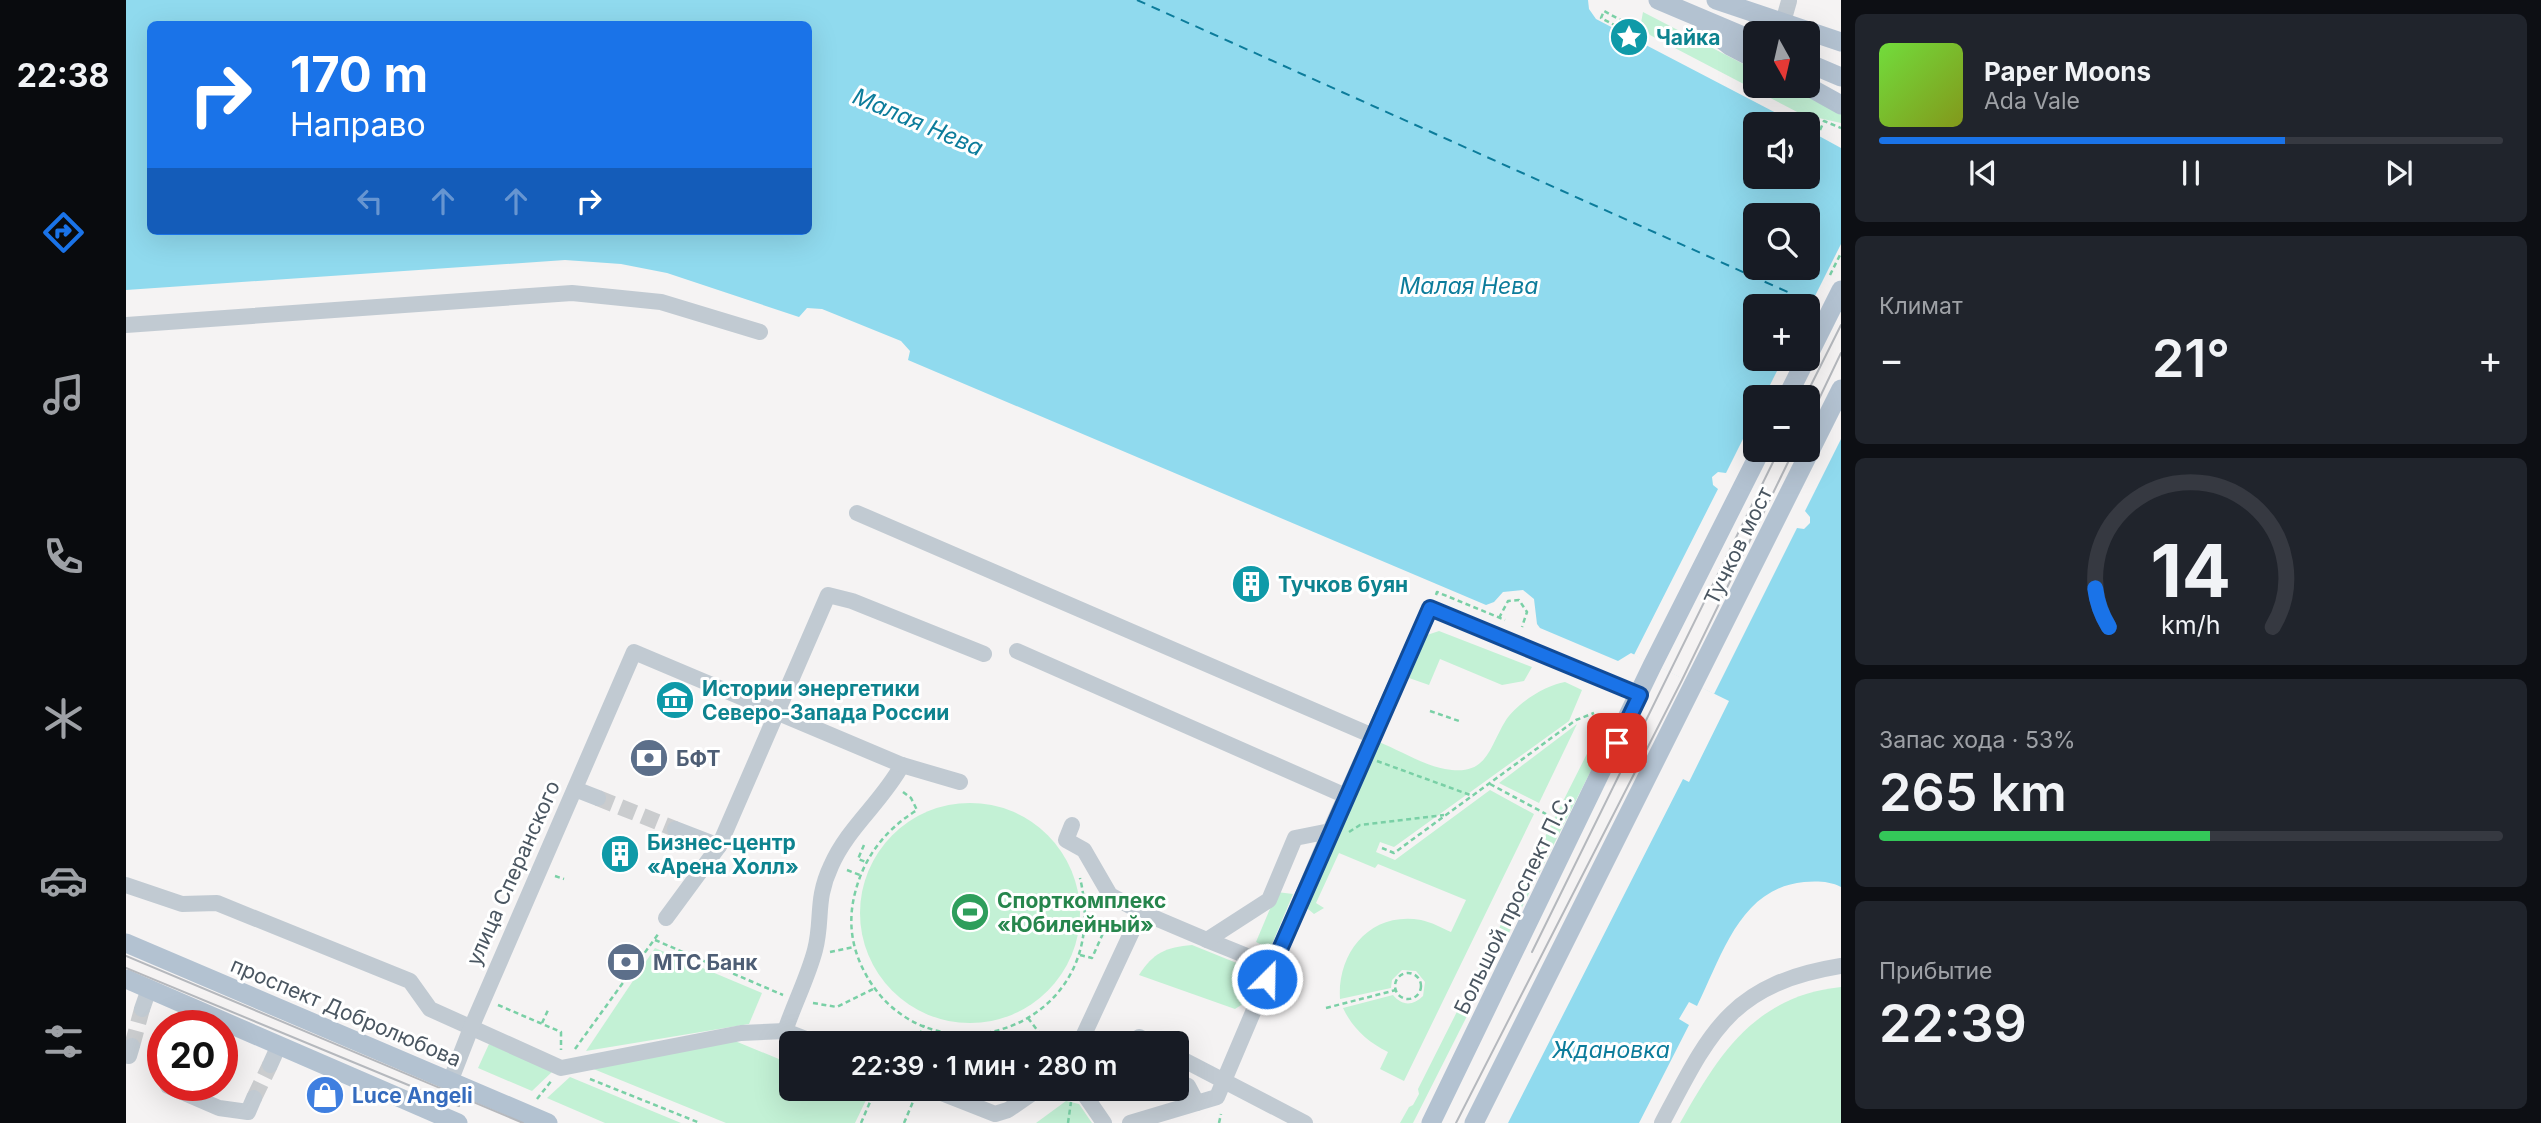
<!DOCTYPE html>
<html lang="ru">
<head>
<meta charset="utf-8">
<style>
  :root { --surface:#171b24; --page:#20242c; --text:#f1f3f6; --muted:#9ea1a6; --line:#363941; --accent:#1a73e8 }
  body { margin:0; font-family:Inter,sans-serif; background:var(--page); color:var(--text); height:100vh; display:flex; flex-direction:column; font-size:26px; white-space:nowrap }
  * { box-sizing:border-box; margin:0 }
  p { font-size:23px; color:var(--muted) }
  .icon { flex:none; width:38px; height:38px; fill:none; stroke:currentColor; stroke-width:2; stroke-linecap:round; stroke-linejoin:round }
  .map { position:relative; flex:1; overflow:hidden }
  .side { display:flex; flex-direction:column; gap:14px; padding:14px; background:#0d0f14; width:700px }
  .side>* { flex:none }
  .hud { position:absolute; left:21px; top:21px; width:665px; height:214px; border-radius:10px; box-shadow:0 7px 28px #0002; background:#1a73e8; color:#fff; overflow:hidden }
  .needle { width:46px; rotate:172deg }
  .buttons { position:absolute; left:1617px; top:21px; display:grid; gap:14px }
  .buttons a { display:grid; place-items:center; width:77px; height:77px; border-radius:10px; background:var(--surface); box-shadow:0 7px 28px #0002; font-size:35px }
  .speed { position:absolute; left:21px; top:1010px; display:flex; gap:14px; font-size:35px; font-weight:700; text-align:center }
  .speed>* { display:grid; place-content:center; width:91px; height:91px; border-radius:50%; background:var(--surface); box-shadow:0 7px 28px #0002; line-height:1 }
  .speed .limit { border:10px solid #d22; background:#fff; color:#111 }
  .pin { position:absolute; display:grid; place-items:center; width:60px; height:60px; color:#fff; margin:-30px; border-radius:14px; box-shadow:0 4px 10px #0006 }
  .me { position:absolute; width:77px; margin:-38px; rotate:23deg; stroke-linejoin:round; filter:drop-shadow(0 0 5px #0008) }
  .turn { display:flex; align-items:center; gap:24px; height:147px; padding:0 28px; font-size:32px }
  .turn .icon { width:91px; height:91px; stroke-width:2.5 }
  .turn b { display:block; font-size:49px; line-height:60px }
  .lanes { display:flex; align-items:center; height:66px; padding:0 28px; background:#0003; justify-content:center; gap:35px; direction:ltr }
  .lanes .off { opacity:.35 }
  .big { font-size:52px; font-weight:600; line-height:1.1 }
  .side .widget { flex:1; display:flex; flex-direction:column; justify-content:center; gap:10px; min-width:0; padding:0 24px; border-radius:10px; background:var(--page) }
  .side .dial { align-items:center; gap:0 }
  .dial svg { height:182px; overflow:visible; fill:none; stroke:var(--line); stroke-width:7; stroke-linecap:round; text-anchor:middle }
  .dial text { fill:var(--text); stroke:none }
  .song { display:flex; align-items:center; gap:21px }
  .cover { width:84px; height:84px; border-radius:10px; background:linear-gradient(135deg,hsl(100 70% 55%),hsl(70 70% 35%)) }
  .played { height:7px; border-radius:4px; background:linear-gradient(90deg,var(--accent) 65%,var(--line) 65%) }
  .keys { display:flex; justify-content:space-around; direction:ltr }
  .heat { display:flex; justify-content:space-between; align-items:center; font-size:38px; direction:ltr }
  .charge { height:10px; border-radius:5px; background:linear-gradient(90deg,#34c759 53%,var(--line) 0) }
  .trip { position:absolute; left:653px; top:1031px; width:410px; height:70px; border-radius:10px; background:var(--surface); box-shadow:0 7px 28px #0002; font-weight:600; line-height:70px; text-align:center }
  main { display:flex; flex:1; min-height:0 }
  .tabs { display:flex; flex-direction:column; width:126px; justify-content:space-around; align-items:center; background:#090b0e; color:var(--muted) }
  .tabs .icon { width:49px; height:49px }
  .tabs .active { color:var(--accent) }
  .tabs b { font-size:32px; color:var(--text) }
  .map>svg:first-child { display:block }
</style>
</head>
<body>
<main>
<nav class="tabs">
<b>22:38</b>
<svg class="icon active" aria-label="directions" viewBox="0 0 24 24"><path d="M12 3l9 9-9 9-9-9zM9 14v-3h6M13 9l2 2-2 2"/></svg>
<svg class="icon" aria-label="music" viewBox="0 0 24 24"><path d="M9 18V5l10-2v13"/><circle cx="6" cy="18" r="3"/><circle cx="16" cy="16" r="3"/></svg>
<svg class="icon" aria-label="phone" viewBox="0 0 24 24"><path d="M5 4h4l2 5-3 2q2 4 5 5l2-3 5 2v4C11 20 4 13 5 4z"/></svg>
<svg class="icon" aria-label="climate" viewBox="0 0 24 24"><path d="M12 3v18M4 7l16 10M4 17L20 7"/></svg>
<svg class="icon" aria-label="car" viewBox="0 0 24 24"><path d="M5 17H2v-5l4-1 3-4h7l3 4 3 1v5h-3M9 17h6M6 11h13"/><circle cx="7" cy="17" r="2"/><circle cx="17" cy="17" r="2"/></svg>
<svg class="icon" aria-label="filters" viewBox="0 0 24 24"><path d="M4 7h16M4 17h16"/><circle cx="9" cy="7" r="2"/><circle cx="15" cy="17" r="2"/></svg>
</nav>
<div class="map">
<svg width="1715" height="1123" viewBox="0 0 1715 1123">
  <rect width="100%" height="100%" fill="#f5f3f3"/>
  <g fill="#c3f1d5">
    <polygon points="1517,12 1629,70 1629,86 1660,86 1715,114 1715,123 1675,114 1524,35 1515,23"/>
    <polygon points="1313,631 1406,667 1398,681 1376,685 1314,659 1303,685 1283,678 1301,635"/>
    <path d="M1439,682L1456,690L1443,721L1268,847L1254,842L1250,852L1269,860L1364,790L1408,814L1278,1081L1254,1069L1262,1052C1242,1042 1227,1029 1217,1008L1267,995C1276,1006 1287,1006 1297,996L1299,982L1290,971L1276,970L1266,980L1265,988L1214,999C1211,953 1244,911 1295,920C1305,922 1316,928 1325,932L1340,900L1252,864L1249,868L1213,853L1190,903L1198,908L1188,914L1182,909V902L1253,742C1273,750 1297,765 1319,769C1362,777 1363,747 1380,720C1391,703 1420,685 1439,682Z"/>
    <polygon points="1479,718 1489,723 1287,1123 1274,1123 1283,1107 1287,1105 1293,1094 1292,1089"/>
    <polygon points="1451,724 1413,803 1373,783"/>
    <circle cx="844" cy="913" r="110"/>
    <polygon points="1151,892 1167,894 1144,949 1130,942"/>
    <path d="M1066,945L1133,972L1123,1000L1109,1009L1013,975C1027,953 1040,947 1066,945Z"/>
    <polygon points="529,948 636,993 623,1024 460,1051"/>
    <path d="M1715,987V1123H1554C1593,1054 1629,996 1715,987Z"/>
    <polygon points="609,1041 665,1064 665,1088 724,1089 742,1096 729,1123 600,1123 465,1068"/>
    <polygon points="363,1044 428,1070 406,1091 352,1068"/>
    <polygon points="444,1077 555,1123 479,1123 421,1098"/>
    <polygon points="940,1101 953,1104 966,1123 910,1123"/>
  </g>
  <path fill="#90daee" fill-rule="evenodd" d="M0,0H1462L1463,9L1470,19L1671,124H1629V177H1682V130L1715,148V887C1704,881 1690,881 1678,882C1614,888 1596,956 1571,1006L1563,1002L1553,1019L1563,1025L1513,1123H1382L1557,779L1563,782L1603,701L1505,653L1492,661L1414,628L1411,624L1408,599L1397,590L1377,592L1368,602L1360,605L782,360L784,351L775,341L696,309L681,308L673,317L541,273L495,264L439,260L0,290ZM24,24H682V231H24ZM1629,215H1682V268H1629ZM1629,306H1682V359H1629ZM1629,397H1682V450H1629Z"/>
  <polygon fill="#f5f3f3" points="1715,244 1715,439 1679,511 1684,517 1684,523 1678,529 1671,528 1588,694 1508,655 1592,489 1587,485 1586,477 1592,472 1600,473 1629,415 1629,450 1682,450 1682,397 1638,397 1657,359 1682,359 1682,310"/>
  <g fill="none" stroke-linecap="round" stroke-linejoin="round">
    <polyline stroke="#0c7c9b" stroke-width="2" stroke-dasharray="9 7" stroke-linecap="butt" points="1011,0 1695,307"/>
    <g stroke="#caccce" stroke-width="16" stroke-dasharray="16 8" stroke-linecap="butt">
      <polyline points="472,798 549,829"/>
      <polyline points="6,1046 16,1009"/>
      <polyline points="128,1098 144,1065"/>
    </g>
    <g stroke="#7ad0a6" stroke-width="2.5" stroke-dasharray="5 3.5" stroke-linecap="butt">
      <polyline points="1498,30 1475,18 1478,11 1500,23"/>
      <polyline points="1694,130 1698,121 1715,128"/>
      <polyline points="1704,275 1715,253"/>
      <polyline points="1623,436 1629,423"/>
      <polyline points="1310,595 1311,592 1379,620"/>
      <polyline points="1373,618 1382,601 1393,600 1401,612 1396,627"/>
      <polyline points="1304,711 1333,721"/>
      <polyline points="1251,761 1347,796"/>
      <polyline points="1364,784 1420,814"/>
      <path d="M777,792L785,798L791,810C759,830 738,857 729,893C722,920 725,946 738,971C799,1090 991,1032 954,878"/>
      <polyline points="1223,832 1234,825 1318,815"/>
      <polyline points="738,845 732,859 740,862"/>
      <polyline points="1256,848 1268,853 1450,720 1468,713"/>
      <polyline points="721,870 734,875"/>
      <polyline points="429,876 438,879"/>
      <polyline points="529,940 657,995"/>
      <polyline points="704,952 728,947"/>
      <polyline points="954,955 966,958 982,922 992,926"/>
      <circle cx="1282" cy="986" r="13"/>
      <polyline points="687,1003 711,1007 749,988"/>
      <polyline points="372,1005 435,1032 435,1050"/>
      <polyline points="1200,1008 1270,990"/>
      <polyline points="902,1018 921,1043"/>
      <polyline points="416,1023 423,1008"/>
      <polyline points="857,1033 859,1043"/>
      <polyline points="790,1043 798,1025"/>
      <polyline points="449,1049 533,933"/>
      <polyline points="464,1079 574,1123"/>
      <polyline points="411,1099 426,1080"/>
      <polyline points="735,1123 750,1088"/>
      <polyline points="778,1123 789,1097"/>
      <polyline points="942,1123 945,1102"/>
      <polyline points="1093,1123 1095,1114"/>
    </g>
    <g stroke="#c1cad2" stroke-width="16">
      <polyline points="1657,22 1663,1"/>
      <polyline points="0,325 446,293 535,302 634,332"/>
      <polyline points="731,513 1247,736"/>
      <polyline points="891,651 1220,796"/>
      <polyline points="449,789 472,798"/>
      <polyline points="946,825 940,840 958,850 984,895 1015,912"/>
      <polyline points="549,829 593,846"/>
      <polyline points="0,885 56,904 91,903 284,981 304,1009 435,1068 615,1033 659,1031 690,1043"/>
      <polyline points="540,918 593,846 702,595 726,601 858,654"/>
      <polyline points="1081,940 1146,966"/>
      <polyline points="16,1009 23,989"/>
      <path d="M659,1031C668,1004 682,977 689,950C697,919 689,900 705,866C722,827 756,802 776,765"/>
      <polyline points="1013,1037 1025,1043"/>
      <polyline points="954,1043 1015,912 1081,940 1143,900 1169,838 1204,831"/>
      <polyline points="3,1056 6,1046"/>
      <polyline points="1050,1056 1179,1123"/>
      <polyline points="144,1065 153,1045"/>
      <polyline points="1050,1081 1062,1086 1071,1103"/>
      <polyline points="324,1082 345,1028 508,652 776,765 834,782"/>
      <polyline points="42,1086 93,1108 122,1112 128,1098"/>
      <polyline points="803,1088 869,1114 882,1110 914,1088"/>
      <polyline points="954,1088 978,1123"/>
      <polyline points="1004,1123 1091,1097 1204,831 1304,608 1514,695"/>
      <path d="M1536,1123C1584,1032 1604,984 1715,966"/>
    </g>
    <g stroke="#b3c2d1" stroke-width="19">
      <polyline points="1532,0 1629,41"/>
      <polyline points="1590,0 1715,42"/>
      <polyline points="1580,27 1604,46 1629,59"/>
      <polyline points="1682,63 1715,77"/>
      <polyline points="1681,86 1715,105"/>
      <polyline points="1682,356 1715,290"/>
      <polyline points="1661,397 1680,359"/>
      <polyline points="0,943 422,1123"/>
      <polyline points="0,979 332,1123"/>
      <polyline points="1305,1123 1526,666 1635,450"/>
      <polyline points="1348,1123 1715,389"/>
    </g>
    <g stroke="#b5b8bd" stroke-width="2">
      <polyline points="1679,397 1715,325"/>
      <polyline points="1682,422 1715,353"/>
      <polyline points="1406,952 1653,450"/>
      <polyline points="0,956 397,1123"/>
      <polyline points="0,968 333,1106"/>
      <polyline points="1330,1123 1556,680 1668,450"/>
    </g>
  </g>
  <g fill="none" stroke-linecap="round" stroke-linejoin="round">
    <g stroke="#114b97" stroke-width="18">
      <polyline id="route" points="1141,979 1304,608 1514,695 1491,743"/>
    </g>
    <use href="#route" stroke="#1a73e8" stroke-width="12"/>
  </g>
  <defs>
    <g id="sight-disc" transform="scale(2.0125)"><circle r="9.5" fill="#0f9aa8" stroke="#fff"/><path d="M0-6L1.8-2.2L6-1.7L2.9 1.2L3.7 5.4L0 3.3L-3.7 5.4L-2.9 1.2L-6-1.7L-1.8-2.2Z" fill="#fff"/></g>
    <g id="building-disc" transform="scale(2.0125)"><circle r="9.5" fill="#0f9aa8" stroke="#fff"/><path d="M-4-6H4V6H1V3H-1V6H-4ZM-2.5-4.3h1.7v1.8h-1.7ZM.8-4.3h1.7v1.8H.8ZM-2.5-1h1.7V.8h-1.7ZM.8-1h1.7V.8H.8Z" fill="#fff"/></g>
    <g id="museum-disc" transform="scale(2.0125)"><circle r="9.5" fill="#0f9aa8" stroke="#fff"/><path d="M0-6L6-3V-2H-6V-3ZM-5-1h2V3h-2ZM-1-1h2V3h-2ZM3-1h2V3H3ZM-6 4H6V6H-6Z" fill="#fff"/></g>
    <g id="bank-disc" transform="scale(2.0125)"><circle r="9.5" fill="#5c6f8a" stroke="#fff"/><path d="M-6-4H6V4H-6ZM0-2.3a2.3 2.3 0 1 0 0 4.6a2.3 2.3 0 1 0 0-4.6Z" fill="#fff"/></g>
    <g id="stadium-disc" transform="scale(2.0125)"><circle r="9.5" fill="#2e9e5b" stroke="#fff"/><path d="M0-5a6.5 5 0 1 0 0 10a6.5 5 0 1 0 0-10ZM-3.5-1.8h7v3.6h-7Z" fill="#fff"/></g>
    <g id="shop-disc" transform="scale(2.0125)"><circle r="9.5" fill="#3f7fe0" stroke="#fff"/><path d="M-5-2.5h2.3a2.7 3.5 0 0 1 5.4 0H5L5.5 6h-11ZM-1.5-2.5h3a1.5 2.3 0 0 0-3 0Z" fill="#fff"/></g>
  </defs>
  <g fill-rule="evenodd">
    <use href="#sight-disc" x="1503" y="37"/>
    <use href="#building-disc" x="1125" y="584"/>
    <use href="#museum-disc" x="549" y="700"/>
    <use href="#bank-disc" x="523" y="758"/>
    <use href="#building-disc" x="494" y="854"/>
    <use href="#stadium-disc" x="844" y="912"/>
    <use href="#bank-disc" x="500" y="962"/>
    <use href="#shop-disc" x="199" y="1095"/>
  </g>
  <g text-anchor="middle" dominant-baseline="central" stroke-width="6" stroke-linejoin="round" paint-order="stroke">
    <g font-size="21" font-weight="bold" fill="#0d838f" stroke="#fff" text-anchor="start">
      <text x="1530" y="37">Чайка</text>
      <text x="1152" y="584">Тучков буян</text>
      <text x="576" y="688">Истории энергетики<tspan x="576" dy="24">Северо-Запада России</tspan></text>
      <text x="521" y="842">Бизнес-центр<tspan x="521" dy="24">«Арена Холл»</tspan></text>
    </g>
    <g font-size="21" fill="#4a5661" stroke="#fff">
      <text transform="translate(1612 546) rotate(-64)">Тучков мост</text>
      <text transform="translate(387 873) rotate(-66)">улица Сперанского</text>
      <text transform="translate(1387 904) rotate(-64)">Большой проспект П.С.</text>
      <text transform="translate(220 1012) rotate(23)">проспект Добролюбова</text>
    </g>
    <g font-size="21" font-weight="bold" fill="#4e5e75" stroke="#fff" text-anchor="start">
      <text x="550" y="758">БФТ</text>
      <text x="527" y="962">МТС Банк</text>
    </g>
    <g font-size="21" font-weight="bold" fill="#27864d" stroke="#fff" text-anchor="start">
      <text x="871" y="900">Спорткомплекс<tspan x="871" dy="24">«Юбилейный»</tspan></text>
    </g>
    <g font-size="21" font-weight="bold" fill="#366cbe" stroke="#fff" text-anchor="start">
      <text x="226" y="1095">Luce Angeli</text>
    </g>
    <g font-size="23" font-style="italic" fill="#0c7c9b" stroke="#fff">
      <text transform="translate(792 122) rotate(23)">Малая Нева</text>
      <text x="1343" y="286">Малая Нева</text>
      <text x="1485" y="1050">Ждановка</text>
    </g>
  </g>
</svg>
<div class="buttons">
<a><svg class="needle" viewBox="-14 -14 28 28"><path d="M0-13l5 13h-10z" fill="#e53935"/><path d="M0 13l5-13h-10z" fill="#9ea1a6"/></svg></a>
<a><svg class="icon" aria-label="sound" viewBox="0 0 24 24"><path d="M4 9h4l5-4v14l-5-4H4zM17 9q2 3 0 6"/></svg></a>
<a><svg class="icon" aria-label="search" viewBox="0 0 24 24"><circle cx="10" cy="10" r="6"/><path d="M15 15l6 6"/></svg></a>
<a>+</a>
<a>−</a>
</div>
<div class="speed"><div class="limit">20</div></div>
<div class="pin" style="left:1491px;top:743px;background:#d93025"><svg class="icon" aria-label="arrive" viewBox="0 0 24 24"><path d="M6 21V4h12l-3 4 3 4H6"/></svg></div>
<svg class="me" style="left:1141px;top:979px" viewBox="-20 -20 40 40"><circle r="17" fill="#1a73e8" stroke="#fff" stroke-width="3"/><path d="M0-11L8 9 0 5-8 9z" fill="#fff"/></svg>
<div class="trip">22:39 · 1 мин · 280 m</div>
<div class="hud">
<div class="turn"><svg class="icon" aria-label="right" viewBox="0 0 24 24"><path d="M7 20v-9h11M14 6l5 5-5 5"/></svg><div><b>170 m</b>Направо</div></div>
<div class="lanes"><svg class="icon off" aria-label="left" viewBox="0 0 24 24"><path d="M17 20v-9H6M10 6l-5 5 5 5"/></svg><svg class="icon off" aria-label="ahead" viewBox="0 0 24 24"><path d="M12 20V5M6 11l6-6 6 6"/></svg><svg class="icon off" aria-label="ahead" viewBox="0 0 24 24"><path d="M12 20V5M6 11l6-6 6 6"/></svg><svg class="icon" aria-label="right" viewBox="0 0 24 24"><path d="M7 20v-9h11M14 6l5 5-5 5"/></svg></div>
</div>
</div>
<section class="side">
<div class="widget">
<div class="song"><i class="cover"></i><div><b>Paper Moons</b><p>Ada Vale</p></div></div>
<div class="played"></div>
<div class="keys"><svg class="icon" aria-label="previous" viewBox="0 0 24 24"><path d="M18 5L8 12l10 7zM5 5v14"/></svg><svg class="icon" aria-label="pause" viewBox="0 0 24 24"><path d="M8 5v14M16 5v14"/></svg><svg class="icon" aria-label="next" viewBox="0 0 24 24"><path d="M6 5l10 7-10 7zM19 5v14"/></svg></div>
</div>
<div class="widget"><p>Климат</p>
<div class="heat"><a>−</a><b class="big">21°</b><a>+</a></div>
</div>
<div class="widget dial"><svg viewBox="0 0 100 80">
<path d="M14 69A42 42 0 1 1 86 69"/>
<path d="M14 69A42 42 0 0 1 8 52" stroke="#1a73e8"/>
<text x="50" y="56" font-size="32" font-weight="700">14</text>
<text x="50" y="72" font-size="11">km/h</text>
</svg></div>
<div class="widget"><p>Запас хода · 53%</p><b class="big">265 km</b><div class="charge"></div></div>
<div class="widget"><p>Прибытие</p><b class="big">22:39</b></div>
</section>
</main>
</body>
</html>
